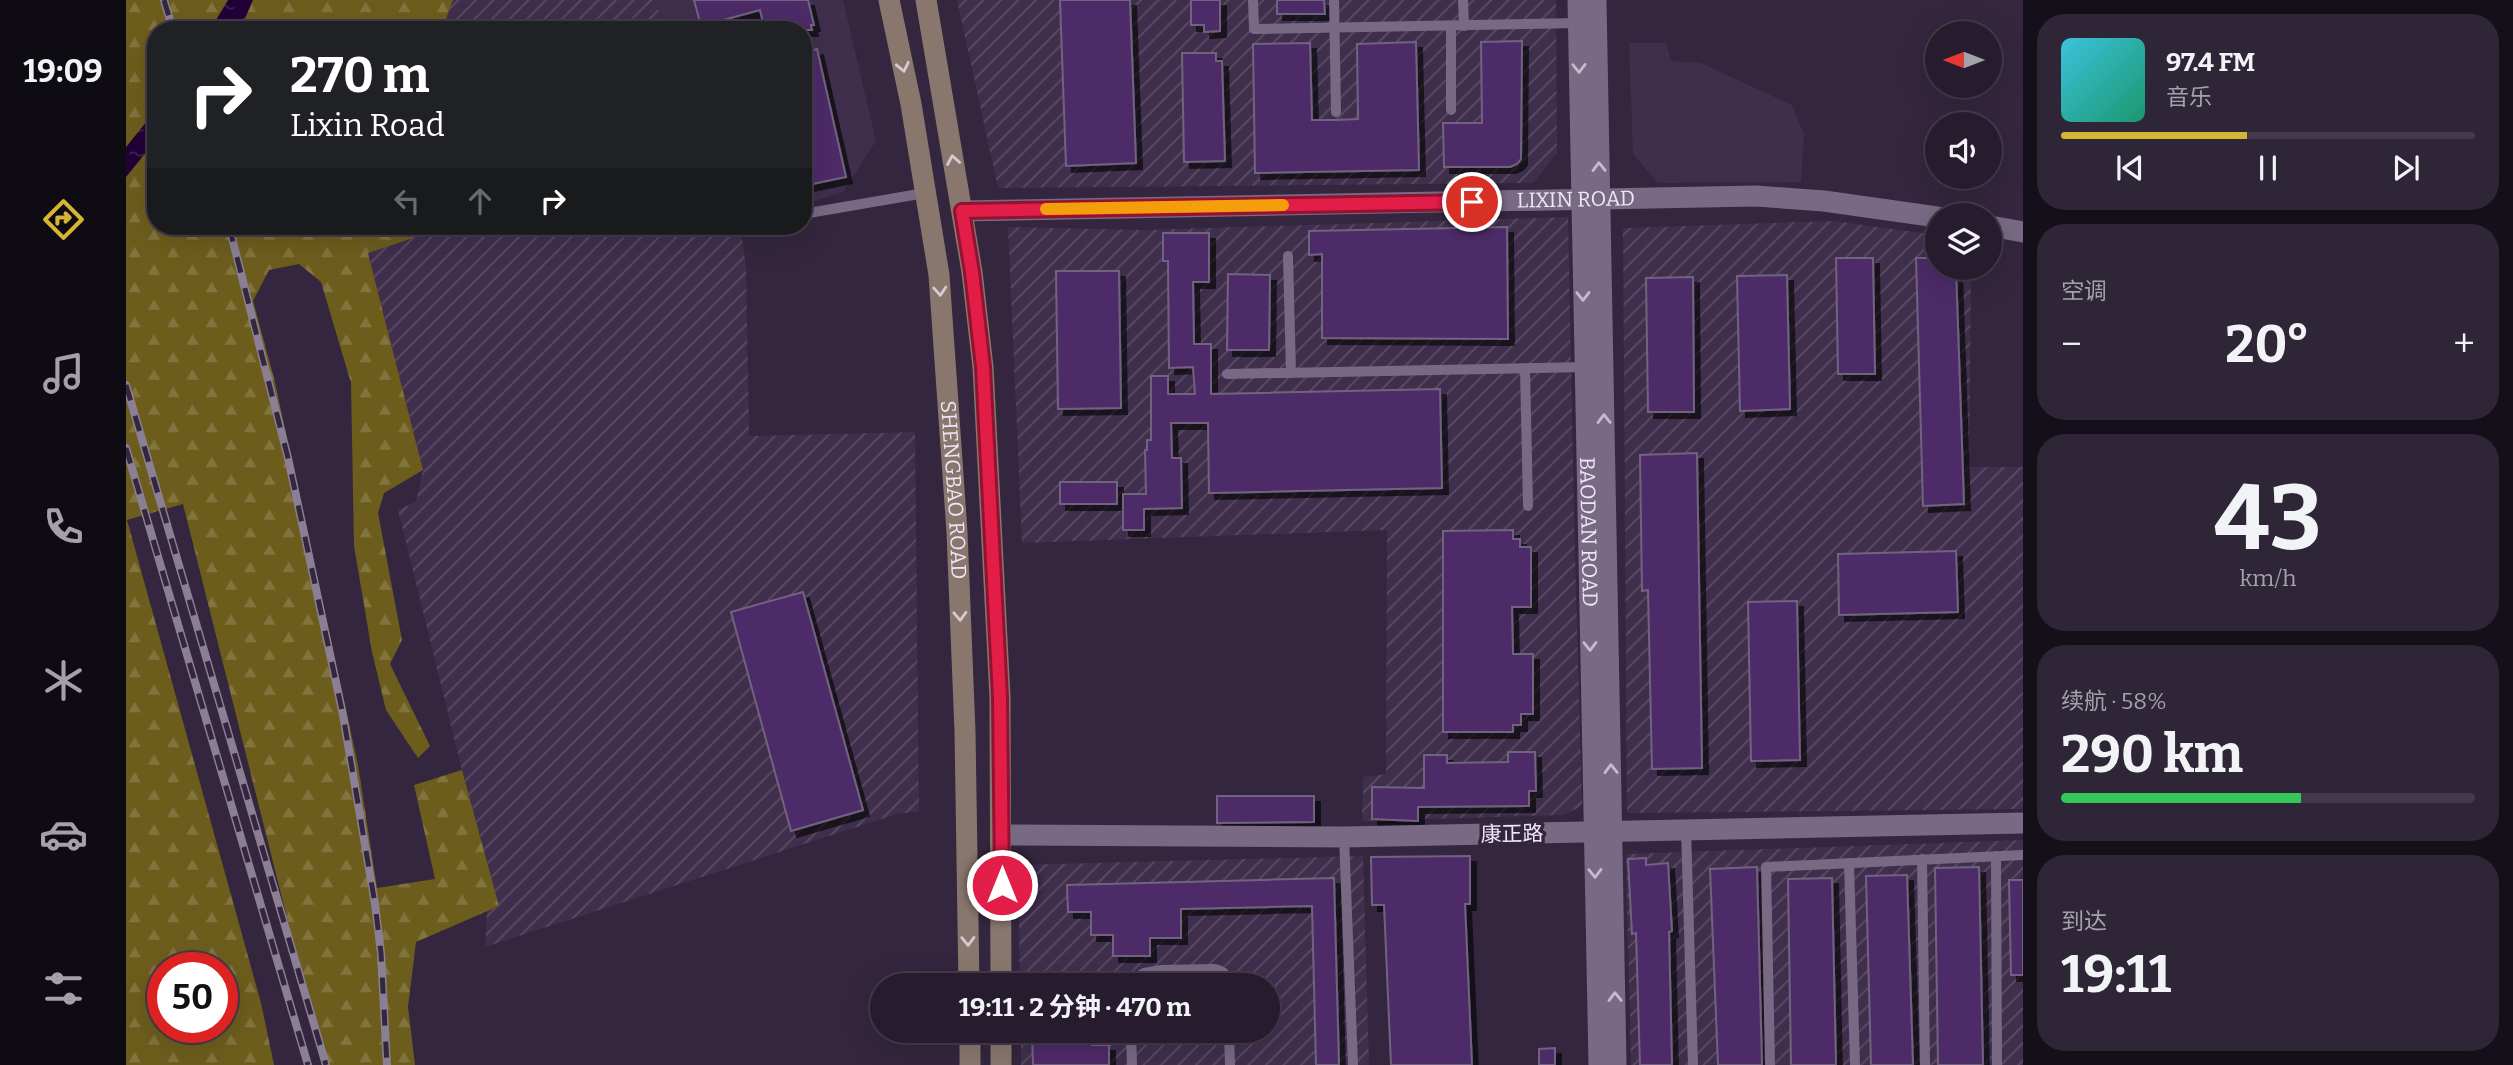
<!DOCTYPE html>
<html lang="zh">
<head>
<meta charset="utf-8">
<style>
  :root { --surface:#261c2e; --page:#2e2536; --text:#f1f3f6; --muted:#a4a1aa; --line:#423a4a; --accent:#d5b534 }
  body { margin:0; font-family:Bitter,"Noto Sans SC",serif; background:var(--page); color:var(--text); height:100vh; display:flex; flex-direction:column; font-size:26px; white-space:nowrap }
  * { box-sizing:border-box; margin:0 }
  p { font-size:23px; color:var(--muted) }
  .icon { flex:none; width:38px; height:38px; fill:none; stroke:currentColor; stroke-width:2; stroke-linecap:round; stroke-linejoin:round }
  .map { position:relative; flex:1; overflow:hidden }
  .drawer { display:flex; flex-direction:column; gap:14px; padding:14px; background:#150f19; width:490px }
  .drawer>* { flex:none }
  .hud { position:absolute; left:21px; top:21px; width:665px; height:214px; border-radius:28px; box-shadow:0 7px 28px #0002,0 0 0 2px var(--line); background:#202124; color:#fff; overflow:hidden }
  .needle { width:46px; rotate:270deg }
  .tools { position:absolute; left:1799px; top:21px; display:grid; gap:14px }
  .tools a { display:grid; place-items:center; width:77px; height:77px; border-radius:50%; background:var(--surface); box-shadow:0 7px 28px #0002,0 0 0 2px var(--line); font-size:35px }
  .speed { position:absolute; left:21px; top:952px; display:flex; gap:14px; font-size:35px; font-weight:700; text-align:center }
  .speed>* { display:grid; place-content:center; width:91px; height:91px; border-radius:50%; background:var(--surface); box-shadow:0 7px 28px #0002,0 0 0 2px var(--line); line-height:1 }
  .speed .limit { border:10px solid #d22; background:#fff; color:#111 }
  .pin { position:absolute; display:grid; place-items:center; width:60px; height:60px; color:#fff; margin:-30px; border:4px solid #fff; border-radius:50%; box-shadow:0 2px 7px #0007 }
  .me { position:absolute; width:77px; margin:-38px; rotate:0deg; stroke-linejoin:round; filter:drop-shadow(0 0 5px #0008) }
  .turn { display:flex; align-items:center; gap:24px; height:147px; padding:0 28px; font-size:32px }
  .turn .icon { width:91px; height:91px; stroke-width:2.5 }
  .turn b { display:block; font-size:49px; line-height:60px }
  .lanes { display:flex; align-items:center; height:66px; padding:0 28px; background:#0003; justify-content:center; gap:35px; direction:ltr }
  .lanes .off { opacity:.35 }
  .big { font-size:52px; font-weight:700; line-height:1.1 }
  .drawer .tile { flex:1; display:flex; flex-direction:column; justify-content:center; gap:10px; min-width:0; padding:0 24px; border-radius:28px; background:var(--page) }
  .drawer .dial { align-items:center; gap:0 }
  .dial b { font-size:91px; line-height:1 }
  .song { display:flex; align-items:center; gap:21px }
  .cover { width:84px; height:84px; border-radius:10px; background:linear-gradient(135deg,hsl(190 70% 55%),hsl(160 70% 35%)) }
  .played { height:7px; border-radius:4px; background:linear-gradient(90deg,var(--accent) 45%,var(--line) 45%) }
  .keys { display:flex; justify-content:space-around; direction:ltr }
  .heat { display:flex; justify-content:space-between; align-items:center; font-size:38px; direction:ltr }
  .charge { height:10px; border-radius:5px; background:linear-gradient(90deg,#34c759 58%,var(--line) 0) }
  .trip { position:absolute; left:744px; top:973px; width:410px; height:70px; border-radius:35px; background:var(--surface); box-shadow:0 7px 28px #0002,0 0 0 2px var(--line); font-weight:700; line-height:70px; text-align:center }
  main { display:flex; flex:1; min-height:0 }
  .tab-bar { display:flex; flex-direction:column; width:126px; justify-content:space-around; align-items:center; background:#0f0b12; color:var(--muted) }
  .tab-bar .icon { width:49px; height:49px }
  .tab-bar .selected { color:var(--accent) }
  .tab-bar b { font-size:32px; color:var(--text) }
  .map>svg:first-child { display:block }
</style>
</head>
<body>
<main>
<nav class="tab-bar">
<b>19:09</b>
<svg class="icon selected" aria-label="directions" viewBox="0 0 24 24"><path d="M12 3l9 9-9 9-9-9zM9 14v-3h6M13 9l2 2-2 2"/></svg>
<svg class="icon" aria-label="music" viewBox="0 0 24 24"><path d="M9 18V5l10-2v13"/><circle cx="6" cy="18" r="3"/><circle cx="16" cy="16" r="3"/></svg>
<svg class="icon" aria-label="phone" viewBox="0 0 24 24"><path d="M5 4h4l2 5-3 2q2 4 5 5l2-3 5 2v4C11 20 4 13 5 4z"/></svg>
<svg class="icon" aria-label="climate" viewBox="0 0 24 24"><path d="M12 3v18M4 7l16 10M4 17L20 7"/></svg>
<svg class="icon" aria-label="car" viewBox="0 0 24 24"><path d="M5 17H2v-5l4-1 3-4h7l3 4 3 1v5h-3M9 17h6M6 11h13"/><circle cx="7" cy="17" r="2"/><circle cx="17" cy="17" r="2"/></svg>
<svg class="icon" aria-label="filters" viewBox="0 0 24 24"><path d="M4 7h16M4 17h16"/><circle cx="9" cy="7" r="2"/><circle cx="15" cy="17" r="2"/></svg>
</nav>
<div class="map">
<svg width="1897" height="1065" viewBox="0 0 1897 1065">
  <defs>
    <pattern id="industrial-furrows" width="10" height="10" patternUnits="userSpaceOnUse" patternTransform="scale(1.75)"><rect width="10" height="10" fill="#3f2f4c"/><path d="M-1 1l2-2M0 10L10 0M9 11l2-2" fill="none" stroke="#5b4d66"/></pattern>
    <pattern id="forest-firs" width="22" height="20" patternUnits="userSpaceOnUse" patternTransform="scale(1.75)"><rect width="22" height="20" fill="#6d5d1d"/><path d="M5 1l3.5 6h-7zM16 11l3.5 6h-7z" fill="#82743e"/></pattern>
    <pattern id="water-ripples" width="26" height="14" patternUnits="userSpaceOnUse" patternTransform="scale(1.75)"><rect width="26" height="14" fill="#220037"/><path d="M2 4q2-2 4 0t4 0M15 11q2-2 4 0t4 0" fill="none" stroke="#422555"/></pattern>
    <filter id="shadow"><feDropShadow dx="6" dy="6" stdDeviation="0" flood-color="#0009"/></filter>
  </defs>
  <rect width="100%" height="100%" fill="#33263e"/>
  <g fill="#3f2f4c">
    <polygon points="527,0 717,0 750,141 717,192 677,205 677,30 542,30"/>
    <polygon points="1503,43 1540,43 1545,61 1575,63 1666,105 1678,134 1675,182 1532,183 1507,154"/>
  </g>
  <g fill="url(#industrial-furrows)">
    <polygon points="327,0 527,0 542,30 316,30"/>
    <polygon points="831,0 1430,0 1431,153 1407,183 872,188"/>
    <polygon points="1442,217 1448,518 1456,806 1437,815 1236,821 1237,777 1260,774 1261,530 896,543 882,227 1018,230"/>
    <polygon points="1708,221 1811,235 1811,268 1845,268 1843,467 1897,467 1897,809 1501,813 1497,228"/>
    <polygon points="282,226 614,226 620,265 623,436 789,432 793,811 771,814 359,947 361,911 373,906 336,770 272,510 290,502 297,470 242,252 286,238"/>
    <polygon points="1897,840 1897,1065 1505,1065 1500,854"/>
    <polygon points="1237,856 1243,1065 895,1065 895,1031 1141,1031 1141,985 894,985 892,865"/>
  </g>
  <path fill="url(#forest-firs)" fill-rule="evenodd" d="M0,0H327L316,30H30V226H288L287,238L242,253L297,470L258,493L252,513L276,640L264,664L304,746L292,758L260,710L246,652L228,546L225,383L195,282L173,264L143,270L127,301L148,378L232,765L251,888L309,879L288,785L336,770L373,906L290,942L282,1007L289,1065H198L57,504L1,520L135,1003L148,1065H0ZM37,968H96V1027H37Z"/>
  <g fill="url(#water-ripples)">
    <polygon points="102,0 127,0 114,30 84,30"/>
    <polygon points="30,110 30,140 0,177 0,147"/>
  </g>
  <g fill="#4d2b67" stroke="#71637f" stroke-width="2" filter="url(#shadow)">
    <polygon points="568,0 682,0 688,25 685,25 686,30 639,30 634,10 575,26"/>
    <polygon points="934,0 1004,0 1010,163 940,166"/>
    <polygon points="1065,0 1094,0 1094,31 1078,32 1078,25 1065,25"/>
    <polygon points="1151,0 1198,0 1199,14 1151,14"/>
    <polygon points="1396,41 1395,159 1391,164 1384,167 1318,167 1317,123 1356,123 1355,42"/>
    <polygon points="1290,42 1293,170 1129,173 1127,44 1184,43 1186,120 1209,120 1232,119 1231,44"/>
    <polygon points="691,49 720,177 677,186 677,161 687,159 677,118 677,53"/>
    <polygon points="1056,53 1090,53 1090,61 1096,61 1099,161 1058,162"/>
    <polygon points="1381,227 1382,339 1196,338 1196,254 1183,255 1183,231"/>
    <polygon points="1037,233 1083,233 1083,282 1067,282 1068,344 1085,344 1085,394 1314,389 1316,488 1083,493 1082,423 1045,423 1046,458 1055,458 1056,508 1018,509 1018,530 997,530 997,494 1020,494 1019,450 1021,450 1021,440 1025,440 1025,376 1042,376 1042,394 1069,394 1067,367 1043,368 1042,261 1037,261"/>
    <polygon points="1710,258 1747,258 1749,374 1712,374"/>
    <polygon points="1790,258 1811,258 1811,268 1830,268 1838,504 1797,506"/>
    <polygon points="930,271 993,271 995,408 932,409"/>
    <polygon points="1102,274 1144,275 1143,350 1101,350"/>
    <polygon points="1661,275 1664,409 1614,411 1611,276"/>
    <polygon points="1567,277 1568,412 1522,412 1520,278"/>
    <polygon points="1571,453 1576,768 1526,769 1522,590 1516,591 1514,455"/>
    <rect x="934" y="482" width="57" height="22"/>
    <polygon points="1387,530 1387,539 1394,539 1394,547 1405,547 1405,607 1386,607 1387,654 1407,654 1407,714 1395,714 1395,725 1387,725 1387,732 1317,732 1317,531"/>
    <polygon points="1830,551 1832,612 1713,615 1712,554"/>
    <polygon points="677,592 737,810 665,831 605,612"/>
    <polygon points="1671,601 1674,760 1625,761 1622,602"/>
    <polygon points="1382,752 1409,752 1410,791 1403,791 1403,806 1292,807 1292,821 1246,819 1246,787 1298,788 1298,755 1321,755 1321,763 1382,762"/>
    <polygon points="1091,796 1188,796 1188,822 1091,823"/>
    <polygon points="1344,856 1344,904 1339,904 1346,1065 1265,1065 1258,905 1246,905 1245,857"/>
    <polygon points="1520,858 1520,865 1542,863 1546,931 1543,932 1546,1065 1514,1065 1510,933 1506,934 1502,859"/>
    <polygon points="1631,867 1636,1065 1592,1065 1584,869"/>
    <polygon points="1853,867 1857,1065 1812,1065 1809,868"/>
    <polygon points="1781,875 1787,1065 1745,1065 1740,876"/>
    <polygon points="1208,878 1213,1065 1190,1065 1186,906 1055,909 1055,938 1024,938 1024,956 987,956 987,935 965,935 965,912 942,912 941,885"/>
    <polygon points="1706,878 1710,1065 1665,1065 1662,879"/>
    <polygon points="1883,880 1897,880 1897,975 1885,975"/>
    <polygon points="906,1031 966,1031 966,1045 983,1045 983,1065 907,1065"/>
    <polygon points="1429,1048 1429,1065 1413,1065 1413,1049"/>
  </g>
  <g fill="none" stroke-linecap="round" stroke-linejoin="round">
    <g stroke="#786985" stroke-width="10">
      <polyline points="1127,0 1128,29 1454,23"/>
      <polyline points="1208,0 1210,112"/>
      <polyline points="1337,0 1338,26"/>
      <polyline points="1325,26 1325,110"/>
      <polyline points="677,214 799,193"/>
      <polyline points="1162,256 1165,373"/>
      <polyline points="1399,369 1402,506"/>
      <polyline points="1101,374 1459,367"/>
      <polyline points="1560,829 1567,1065"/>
      <polyline points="1218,837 1227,1065"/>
      <polyline points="1870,856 1871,1065"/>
      <polyline points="1796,859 1799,1065"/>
      <polyline points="1723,863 1729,1065"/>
      <path d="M1006,985L1007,980L1018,973L1035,970L1088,969C1098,971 1102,975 1103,985"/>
      <polyline points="1005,1031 1006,1065"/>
      <polyline points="1103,1031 1104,1065"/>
      <polyline points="1644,1065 1640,867 1897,855"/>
    </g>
    <polyline stroke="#786985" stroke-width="21" points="875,835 1218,837 1897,823"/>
    <g stroke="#786985" stroke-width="21">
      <path id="s1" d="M1452,0L1473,1065"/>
      <polyline points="1470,0 1490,1065"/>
      <path id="s2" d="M836,211L1630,196L1698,201L1811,217"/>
      <polyline points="1864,226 1897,232"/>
    </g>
    <g stroke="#89776e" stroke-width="21">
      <path id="s3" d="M763,0L785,104L813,275L831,532L839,732L843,985"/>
      <polyline points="800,0 846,272 857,367 874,697 875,985"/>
      <polyline points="844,1031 844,1065"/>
      <polyline points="875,1031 875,1065"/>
    </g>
    <g stroke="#8a7f94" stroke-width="8">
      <g id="rail">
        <polyline points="38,0 47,30"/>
        <polyline points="103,226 162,458 217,715 249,904 255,953 261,1065"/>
        <polyline points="0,385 200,1065"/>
        <polyline points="0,448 182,1065"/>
      </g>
    </g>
    <use href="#rail" stroke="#33263e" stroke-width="5" stroke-dasharray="16" stroke-linecap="butt"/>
  </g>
  <defs><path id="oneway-chevron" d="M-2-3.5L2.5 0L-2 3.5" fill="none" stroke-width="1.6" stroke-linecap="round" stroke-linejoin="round" transform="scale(1.75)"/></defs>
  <g stroke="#d5cad4">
    <use href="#oneway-chevron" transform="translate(777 67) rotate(78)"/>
    <use href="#oneway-chevron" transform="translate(827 160) rotate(-100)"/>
    <use href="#oneway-chevron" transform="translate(814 291) rotate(86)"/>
    <use href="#oneway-chevron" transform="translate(834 616) rotate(88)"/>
    <use href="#oneway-chevron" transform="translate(842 941) rotate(89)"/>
  </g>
  <g stroke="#c5bace">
    <use href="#oneway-chevron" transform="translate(1453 68) rotate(89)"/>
    <use href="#oneway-chevron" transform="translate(1473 167) rotate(-91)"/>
    <use href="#oneway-chevron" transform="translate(1457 296) rotate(89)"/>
    <use href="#oneway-chevron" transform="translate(1478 419) rotate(-91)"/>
    <use href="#oneway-chevron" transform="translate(1464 646) rotate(89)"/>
    <use href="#oneway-chevron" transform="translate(1485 769) rotate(-91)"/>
    <use href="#oneway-chevron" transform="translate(1469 873) rotate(89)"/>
    <use href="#oneway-chevron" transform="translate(1489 997) rotate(-91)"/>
  </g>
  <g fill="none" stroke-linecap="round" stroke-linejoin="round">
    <g stroke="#92132f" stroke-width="18">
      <polyline id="route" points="876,885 874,697 857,367 846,272 836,211 1346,202"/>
    </g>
    <use href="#route" stroke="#e11d48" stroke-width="12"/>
    <polyline stroke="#f59e0b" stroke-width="12" points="920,209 1157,205"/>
  </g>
  <g text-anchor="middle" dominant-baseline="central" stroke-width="7" stroke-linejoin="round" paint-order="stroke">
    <g font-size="21" fill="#eee5f6" stroke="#33263e">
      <text stroke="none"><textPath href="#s2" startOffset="614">LIXIN ROAD</textPath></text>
      <text stroke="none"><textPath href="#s3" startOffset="495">SHENGBAO ROAD</textPath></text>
      <text stroke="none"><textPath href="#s1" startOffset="532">BAODAN ROAD</textPath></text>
      <text transform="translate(1386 834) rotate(-1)">康正路</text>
    </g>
  </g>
</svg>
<div class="tools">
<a><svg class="needle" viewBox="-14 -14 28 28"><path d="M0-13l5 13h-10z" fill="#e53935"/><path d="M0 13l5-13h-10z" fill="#a4a1aa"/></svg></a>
<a><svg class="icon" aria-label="sound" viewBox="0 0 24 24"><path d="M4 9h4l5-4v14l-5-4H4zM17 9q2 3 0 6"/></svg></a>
<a><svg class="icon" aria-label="layers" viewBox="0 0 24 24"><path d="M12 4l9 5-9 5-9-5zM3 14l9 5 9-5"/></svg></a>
</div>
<div class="speed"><div class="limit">50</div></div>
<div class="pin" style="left:1346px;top:202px;background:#d93025"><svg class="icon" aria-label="arrive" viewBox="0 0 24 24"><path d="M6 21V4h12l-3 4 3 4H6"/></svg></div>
<svg class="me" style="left:876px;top:885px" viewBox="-20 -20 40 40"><circle r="17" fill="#e11d48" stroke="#fff" stroke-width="3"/><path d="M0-11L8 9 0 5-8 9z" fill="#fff"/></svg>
<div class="trip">19:11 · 2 分钟 · 470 m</div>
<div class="hud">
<div class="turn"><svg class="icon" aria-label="right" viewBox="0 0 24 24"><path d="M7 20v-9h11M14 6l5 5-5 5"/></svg><div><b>270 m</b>Lixin Road</div></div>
<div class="lanes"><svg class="icon off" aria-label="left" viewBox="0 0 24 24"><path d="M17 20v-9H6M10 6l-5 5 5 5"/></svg><svg class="icon off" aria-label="ahead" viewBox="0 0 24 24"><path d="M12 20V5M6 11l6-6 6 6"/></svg><svg class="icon" aria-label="right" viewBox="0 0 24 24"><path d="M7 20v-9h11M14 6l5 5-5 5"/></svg></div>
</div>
</div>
<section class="drawer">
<div class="tile">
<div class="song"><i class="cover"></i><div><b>97.4 FM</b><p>音乐</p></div></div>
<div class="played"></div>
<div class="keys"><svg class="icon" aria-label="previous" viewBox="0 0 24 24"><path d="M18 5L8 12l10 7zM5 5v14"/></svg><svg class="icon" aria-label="pause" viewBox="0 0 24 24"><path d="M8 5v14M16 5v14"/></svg><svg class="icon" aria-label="next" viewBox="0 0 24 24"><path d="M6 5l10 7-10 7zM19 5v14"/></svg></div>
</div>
<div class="tile"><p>空调</p>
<div class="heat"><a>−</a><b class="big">20°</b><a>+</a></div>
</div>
<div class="tile dial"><b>43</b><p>km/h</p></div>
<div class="tile"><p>续航 · 58%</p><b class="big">290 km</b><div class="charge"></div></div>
<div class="tile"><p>到达</p><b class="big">19:11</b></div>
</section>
</main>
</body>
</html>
